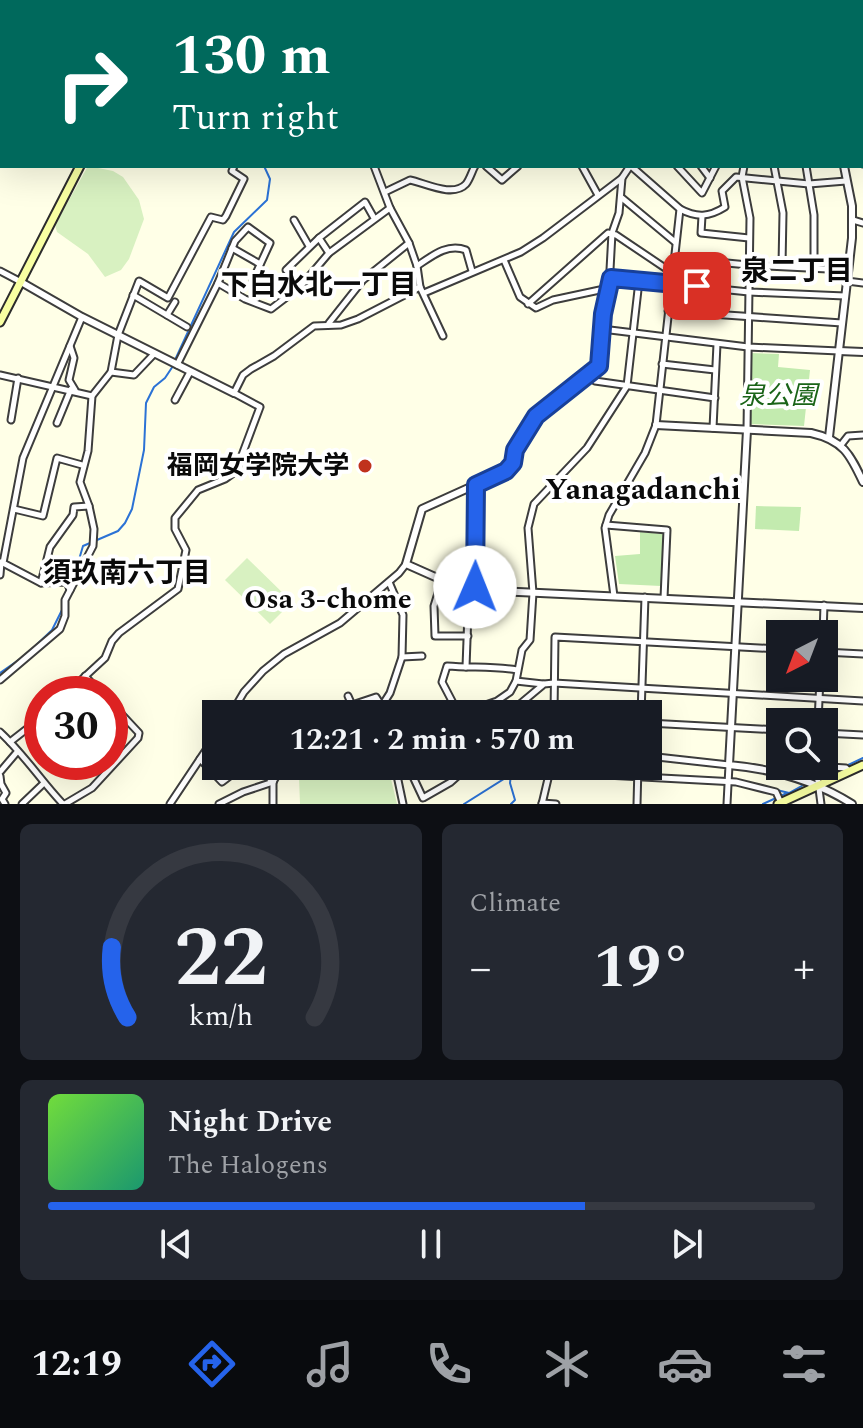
<!DOCTYPE html>
<html lang="en">
<head>
<meta charset="utf-8">
<style>
  :root { --surface:#171b24; --page:#242831; --text:#f1f3f6; --muted:#9ea1a6; --line:#363941; --accent:#2563eb }
  body { margin:0; font-family:Spectral,"Noto Sans JP",serif; background:var(--page); color:var(--text); height:100vh; display:flex; flex-direction:column; font-size:30px; white-space:nowrap }
  * { box-sizing:border-box; margin:0 }
  p { font-size:26px; color:var(--muted) }
  .icon { flex:none; width:44px; height:44px; fill:none; stroke:currentColor; stroke-width:2; stroke-linecap:round; stroke-linejoin:round }
  .map { position:relative; height:804px; overflow:hidden }
  .sheet { display:flex; flex-direction:column; gap:20px; padding:20px; background:#0d0f14; flex:1 }
  .sheet>* { flex:none }
  .top-card { position:absolute; left:0px; top:0px; width:864px; height:168px; box-shadow:0 8px 32px #0002; background:#00695c; color:#fff; overflow:hidden }
  .needle { width:52px; rotate:222deg }
  .controls { position:absolute; left:766px; top:620px; display:grid; gap:16px }
  .controls a { display:grid; place-items:center; width:72px; height:72px; border-radius:0px; background:var(--surface); box-shadow:0 8px 32px #0002; font-size:40px }
  .speed { position:absolute; left:24px; top:676px; display:flex; gap:16px; font-size:40px; font-weight:700; text-align:center }
  .speed>* { display:grid; place-content:center; width:104px; height:104px; border-radius:50%; background:var(--surface); box-shadow:0 8px 32px #0002; line-height:1 }
  .speed .limit { border:12px solid #d22; background:#fff; color:#111 }
  .pin { position:absolute; display:grid; place-items:center; width:68px; height:68px; color:#fff; margin:-34px; border-radius:16px; box-shadow:0 4px 12px #0006 }
  .me { position:absolute; width:88px; margin:-44px; rotate:1deg; stroke-linejoin:round; filter:drop-shadow(0 0 6px #0008) }
  .turn { display:flex; align-items:center; gap:28px; height:168px; padding:0 40px; font-size:36px }
  .turn .icon { width:104px; height:104px; stroke-width:2.5 }
  .turn b { display:block; font-size:56px; line-height:68px }
  .big { font-size:60px; font-weight:700; line-height:1.1 }
  .sheet .card { flex:1; display:flex; flex-direction:column; justify-content:center; gap:12px; min-width:0; padding:0 28px; border-radius:12px; background:var(--page) }
  .sheet .dial { align-items:center; gap:0 }
  .dial svg { height:208px; overflow:visible; fill:none; stroke:var(--line); stroke-width:7; stroke-linecap:round; text-anchor:middle }
  .dial text { fill:var(--text); stroke:none }
  .song { display:flex; align-items:center; gap:24px }
  .cover { width:96px; height:96px; border-radius:12px; background:linear-gradient(135deg,hsl(100 70% 55%),hsl(160 70% 35%)) }
  .played { height:8px; border-radius:4px; background:linear-gradient(90deg,var(--accent) 70%,var(--line) 70%) }
  .keys { display:flex; justify-content:space-around; direction:ltr }
  .heat { display:flex; justify-content:space-between; align-items:center; font-size:44px; direction:ltr }
  .sheet .tiles { flex:1; display:grid; gap:20px; grid-template-columns:1fr 1fr }
  .card:last-child { grid-column:span 2 }
  .trip { position:absolute; left:202px; top:700px; width:460px; height:80px; border-radius:0px; background:var(--surface); box-shadow:0 8px 32px #0002; font-weight:700; line-height:80px; text-align:center }
  .menu { display:flex; height:128px; justify-content:space-around; align-items:center; background:#090b0e; color:var(--muted) }
  .menu .icon { width:56px; height:56px }
  .menu .on { color:var(--accent) }
  .menu b { font-size:36px; color:var(--text) }
  .map>svg:first-child { display:block }
</style>
</head>
<body>
<div class="map">
<svg width="863" height="804" viewBox="0 0 863 804">
  <rect width="100%" height="100%" fill="#ffffe7"/>
  <g fill="#c3ebaf">
    <polygon points="750,353 779,354 778,367 810,370 804,426 750,424"/>
    <polygon points="756,506 801,507 799,531 755,529"/>
    <polygon points="640,532 663,534 661,586 619,584 615,556 640,554"/>
  </g>
  <g fill="#d8f1c1">
    <polygon points="88,166 113,171 123,177 139,200 144,219 129,259 121,270 105,277 88,254 57,232 55,225"/>
    <polygon points="247,558 292,602 270,624 225,580"/>
    <polygon points="329,770 366,775 389,771 397,804 300,804 299,777"/>
  </g>
  <g fill="none" stroke-linecap="round" stroke-linejoin="round">
    <g stroke="#2b72d5" stroke-width="2">
      <polyline points="72,2 73,0"/>
      <polyline points="420,2 421,0"/>
      <polyline points="0,117 2,116"/>
      <polyline points="175,360 234,232 267,200 270,179 264,166"/>
      <polyline points="73,580 83,546 118,531 125,523 132,509 144,450 146,403 154,387 165,378 173,366"/>
      <polyline points="28,653 52,630 63,608"/>
      <polyline points="0,673 23,657"/>
      <polyline points="335,766 365,771 389,766"/>
      <polyline points="846,766 863,758"/>
      <polyline points="566,770 655,775"/>
      <polyline points="820,777 836,770"/>
      <polyline points="710,778 735,779"/>
      <polyline points="281,779 330,766"/>
      <polyline points="745,782 789,793 807,783"/>
      <polyline points="464,804 510,775"/>
      <polyline points="511,804 515,800 510,783 511,774 543,770"/>
      <polyline points="763,804 787,793"/>
    </g>
    <g stroke="#3d3d3d" stroke-width="9">
      <g id="minor">
        <polyline points="82,0 86,2"/>
        <polyline points="245,0 249,2"/>
        <polyline points="392,0 397,2"/>
        <polyline points="32,2 34,0"/>
        <polyline points="281,2 282,0"/>
        <polyline points="352,2 353,0"/>
        <polyline points="496,2 497,0"/>
        <polyline points="554,2 555,0"/>
        <polyline points="585,2 585,0"/>
        <polyline points="731,2 732,0"/>
        <polyline points="0,29 2,30"/>
        <polyline points="862,61 863,62"/>
        <polyline points="0,94 2,95"/>
        <polyline points="862,103 863,103"/>
        <polyline points="862,132 863,133"/>
        <polyline points="862,163 863,164"/>
        <polyline points="374,166 390,208 409,243 417,266 420,287 443,336"/>
        <polyline points="486,166 502,180 518,166"/>
        <polyline points="582,166 598,195"/>
        <polyline points="677,166 702,193 716,166"/>
        <polyline points="701,166 710,178"/>
        <polyline points="744,166 742,177 750,218 747,430"/>
        <polyline points="774,166 783,213 782,265"/>
        <polyline points="806,166 814,215 814,267"/>
        <path d="M385,192L410,180C425,183 453,198 466,184C470,179 472,171 475,166"/>
        <polyline points="622,198 675,242"/>
        <path d="M680,209C697,218 709,217 725,207L722,191L736,177L809,184L846,181"/>
        <polyline points="702,216 701,233 749,238"/>
        <polyline points="374,218 365,202 319,238 329,253 390,208"/>
        <polyline points="294,220 309,246"/>
        <polyline points="853,220 863,223"/>
        <polyline points="232,248 260,264"/>
        <polyline points="674,258 748,265 848,270"/>
        <polyline points="504,260 520,297 536,308 553,300 609,288 603,314 599,366 589,375 595,381 715,398"/>
        <path d="M417,266C432,256 447,243 466,250L472,271"/>
        <polyline points="286,270 319,238"/>
        <polyline points="0,271 21,282"/>
        <polyline points="611,278 749,292 845,296"/>
        <polyline points="847,281 863,283"/>
        <polyline points="218,283 235,241 248,227 270,243 253,280"/>
        <polyline points="609,288 612,233 619,213 622,178 630,166"/>
        <polyline points="424,293 521,252 543,238 622,178"/>
        <polyline points="133,295 187,327"/>
        <polyline points="528,304 608,233 616,235 671,272"/>
        <polyline points="668,311 842,323"/>
        <polyline points="167,315 175,302"/>
        <polyline points="329,323 363,280 409,243"/>
        <polyline points="602,329 748,347 839,351"/>
        <polyline points="70,346 74,358 69,380 75,390"/>
        <polyline points="662,364 715,370"/>
        <polyline points="177,365 218,283 245,299 271,309 301,286 329,253"/>
        <polyline points="111,372 134,375 154,354"/>
        <polyline points="0,375 92,396"/>
        <polyline points="175,400 190,372"/>
        <polyline points="11,420 18,378"/>
        <polyline points="57,423 71,389"/>
        <polyline points="713,428 717,344"/>
        <polyline points="841,445 848,436 863,435"/>
        <polyline points="14,509 43,516 57,458 82,465"/>
        <polyline points="606,525 667,530 664,598"/>
        <polyline points="0,575 1,562"/>
        <polyline points="442,580 434,606 435,636 468,636"/>
        <polyline points="41,583 50,547 73,515 74,507 89,506"/>
        <polyline points="475,587 476,485"/>
        <polyline points="70,590 67,582 41,583 3,563 23,458 82,317"/>
        <polyline points="614,596 605,528 609,515 645,453 656,425 680,209 631,166"/>
        <polyline points="823,634 824,605"/>
        <polyline points="824,652 863,654"/>
        <polyline points="402,657 422,656"/>
        <polyline points="466,667 469,586"/>
        <polyline points="85,676 102,694"/>
        <polyline points="0,680 60,629 65,616 65,600 93,546 94,529 89,506 80,482 88,451 92,396 111,372 118,335 139,281 168,298 211,217 223,220 226,216 244,179 232,171 234,166"/>
        <polyline points="516,681 543,684"/>
        <polyline points="66,694 105,658 112,641 119,633 178,589 186,550 175,529 175,518 198,490 225,479 236,471 260,407 234,393 243,375 251,369 274,356 314,326 341,325 358,319 420,287"/>
        <polyline points="348,696 352,705 376,697 387,714"/>
        <polyline points="383,704 390,693 402,657 403,615 389,582"/>
        <polyline points="235,708 246,714"/>
        <polyline points="231,714 244,692 263,671 284,654 340,623 399,573 406,564"/>
        <path d="M454,714L453,703L442,682L447,666C471,668 494,666 517,670"/>
        <polyline points="459,714 497,701 510,692 516,681 522,650 530,640 533,593 528,528 534,504 587,448 627,386 639,281"/>
        <polyline points="508,714 544,684 554,683 863,701"/>
        <polyline points="554,714 555,637 780,649"/>
        <polyline points="641,714 645,597"/>
        <polyline points="818,722 820,678"/>
        <polyline points="648,723 780,730"/>
        <path d="M0,732C24,754 41,781 63,804"/>
        <polyline points="824,733 863,735"/>
        <polyline points="10,742 42,717"/>
        <polyline points="648,756 729,765 727,804"/>
        <polyline points="200,759 222,782 243,766"/>
        <polyline points="256,766 273,782"/>
        <polyline points="395,766 403,804"/>
        <polyline points="408,766 423,798 451,782 469,766"/>
        <polyline points="815,766 846,768 849,771"/>
        <polyline points="816,766 821,804"/>
        <polyline points="0,772 17,752"/>
        <polyline points="527,774 550,772 736,782 776,792 781,803"/>
        <polyline points="0,776 1,784 6,793 2,799 5,804"/>
        <polyline points="542,803 556,804"/>
        <polyline points="22,804 44,783"/>
        <polyline points="65,804 92,788 138,738 139,733 110,702"/>
        <polyline points="170,804 216,735"/>
        <polyline points="219,804 243,792 273,782"/>
        <polyline points="273,804 273,782 282,766"/>
        <polyline points="542,804 551,766"/>
        <polyline points="637,804 638,766"/>
      </g>
    </g>
    <g stroke="#3d3d3d" stroke-width="10">
      <g id="tertiary">
        <polyline points="862,35 863,33"/>
        <polyline points="21,282 82,317 234,393"/>
        <polyline points="839,351 863,352"/>
        <polyline points="589,375 536,416 515,450 513,463 506,471 422,509 406,564 442,580 498,591 863,608"/>
        <path d="M656,425L811,433C843,440 850,454 863,482"/>
        <path d="M747,430L729,765C774,769 814,780 852,804"/>
        <polyline points="829,437 852,238 852,206 844,166"/>
      </g>
    </g>
    <g stroke="#2c2c2c" stroke-width="11">
      <g id="secondary">
        <polyline points="167,2 168,0"/>
        <polyline points="0,322 80,166"/>
        <polyline points="778,804 863,765"/>
      </g>
    </g>
    <use href="#minor" stroke="#fff" stroke-width="5"/>
    <use href="#tertiary" stroke="#fff" stroke-width="6"/>
    <use href="#secondary" stroke="#f8ffa2" stroke-width="7"/>
  </g>
  <g fill="none" stroke-linecap="round" stroke-linejoin="round">
    <g stroke="#184099" stroke-width="20">
      <polyline id="route" points="475,587 476,485 506,471 513,463 515,450 536,416 599,366 603,314 611,278 697,286"/>
    </g>
    <use href="#route" stroke="#2563eb" stroke-width="14"/>
  </g>
  <circle fill="#c0321c" stroke="#fff" stroke-width="3" cx="365" cy="466" r="8"/>
  <g text-anchor="middle" dominant-baseline="central" stroke-width="8" stroke-linejoin="round" paint-order="stroke">
    <g font-size="26" font-style="italic" fill="#1a6418" stroke="#fff">
      <text x="778" y="396">泉公園</text>
    </g>
    <g font-size="26" font-weight="bold" fill="#0a0a0a" stroke="#fff" text-anchor="end">
      <text x="349" y="466">福岡女学院大学</text>
    </g>
    <g font-size="28" font-weight="bold" fill="#0a0a0a" stroke="#fff">
      <text x="797" y="271">泉二丁目</text>
      <text x="319" y="285">下白水北一丁目</text>
      <text x="127" y="573">須玖南六丁目</text>
      <text x="328" y="599">Osa 3-chome</text>
    </g>
    <g font-size="30" font-weight="bold" fill="#0a0a0a" stroke="#fff">
      <text x="643" y="490">Yanagadanchi</text>
    </g>
  </g>
</svg>
<div class="controls">
<a><svg class="needle" viewBox="-14 -14 28 28"><path d="M0-13l5 13h-10z" fill="#e53935"/><path d="M0 13l5-13h-10z" fill="#9ea1a6"/></svg></a>
<a><svg class="icon" aria-label="search" viewBox="0 0 24 24"><circle cx="10" cy="10" r="6"/><path d="M15 15l6 6"/></svg></a>
</div>
<div class="speed"><div class="limit">30</div></div>
<div class="pin" style="left:697px;top:286px;background:#d93025"><svg class="icon" aria-label="arrive" viewBox="0 0 24 24"><path d="M6 21V4h12l-3 4 3 4H6"/></svg></div>
<svg class="me" style="left:475px;top:587px" viewBox="-20 -20 40 40"><circle r="19" fill="#fff"/><path d="M0-13L10 11 0 6-10 11z" fill="#2563eb"/></svg>
<div class="trip">12:21 · 2 min · 570 m</div>
<div class="top-card">
<div class="turn"><svg class="icon" aria-label="right" viewBox="0 0 24 24"><path d="M7 20v-9h11M14 6l5 5-5 5"/></svg><div><b>130 m</b>Turn right</div></div>
</div>
</div>
<section class="sheet">
<div class="tiles">
<div class="card dial"><svg viewBox="0 0 100 80">
<path d="M14 69A42 42 0 1 1 86 69"/>
<path d="M14 69A42 42 0 0 1 8 42" stroke="#2563eb"/>
<text x="50" y="56" font-size="32" font-weight="700">22</text>
<text x="50" y="72" font-size="11">km/h</text>
</svg></div>
<div class="card"><p>Climate</p>
<div class="heat"><a>−</a><b class="big">19°</b><a>+</a></div>
</div>
<div class="card">
<div class="song"><i class="cover"></i><div><b>Night Drive</b><p>The Halogens</p></div></div>
<div class="played"></div>
<div class="keys"><svg class="icon" aria-label="previous" viewBox="0 0 24 24"><path d="M18 5L8 12l10 7zM5 5v14"/></svg><svg class="icon" aria-label="pause" viewBox="0 0 24 24"><path d="M8 5v14M16 5v14"/></svg><svg class="icon" aria-label="next" viewBox="0 0 24 24"><path d="M6 5l10 7-10 7zM19 5v14"/></svg></div>
</div>
</div>
</section>
<nav class="menu">
<b>12:19</b>
<svg class="icon on" aria-label="directions" viewBox="0 0 24 24"><path d="M12 3l9 9-9 9-9-9zM9 14v-3h6M13 9l2 2-2 2"/></svg>
<svg class="icon" aria-label="music" viewBox="0 0 24 24"><path d="M9 18V5l10-2v13"/><circle cx="6" cy="18" r="3"/><circle cx="16" cy="16" r="3"/></svg>
<svg class="icon" aria-label="phone" viewBox="0 0 24 24"><path d="M5 4h4l2 5-3 2q2 4 5 5l2-3 5 2v4C11 20 4 13 5 4z"/></svg>
<svg class="icon" aria-label="climate" viewBox="0 0 24 24"><path d="M12 3v18M4 7l16 10M4 17L20 7"/></svg>
<svg class="icon" aria-label="car" viewBox="0 0 24 24"><path d="M5 17H2v-5l4-1 3-4h7l3 4 3 1v5h-3M9 17h6M6 11h13"/><circle cx="7" cy="17" r="2"/><circle cx="17" cy="17" r="2"/></svg>
<svg class="icon" aria-label="filters" viewBox="0 0 24 24"><path d="M4 7h16M4 17h16"/><circle cx="9" cy="7" r="2"/><circle cx="15" cy="17" r="2"/></svg>
</nav>
</body>
</html>
